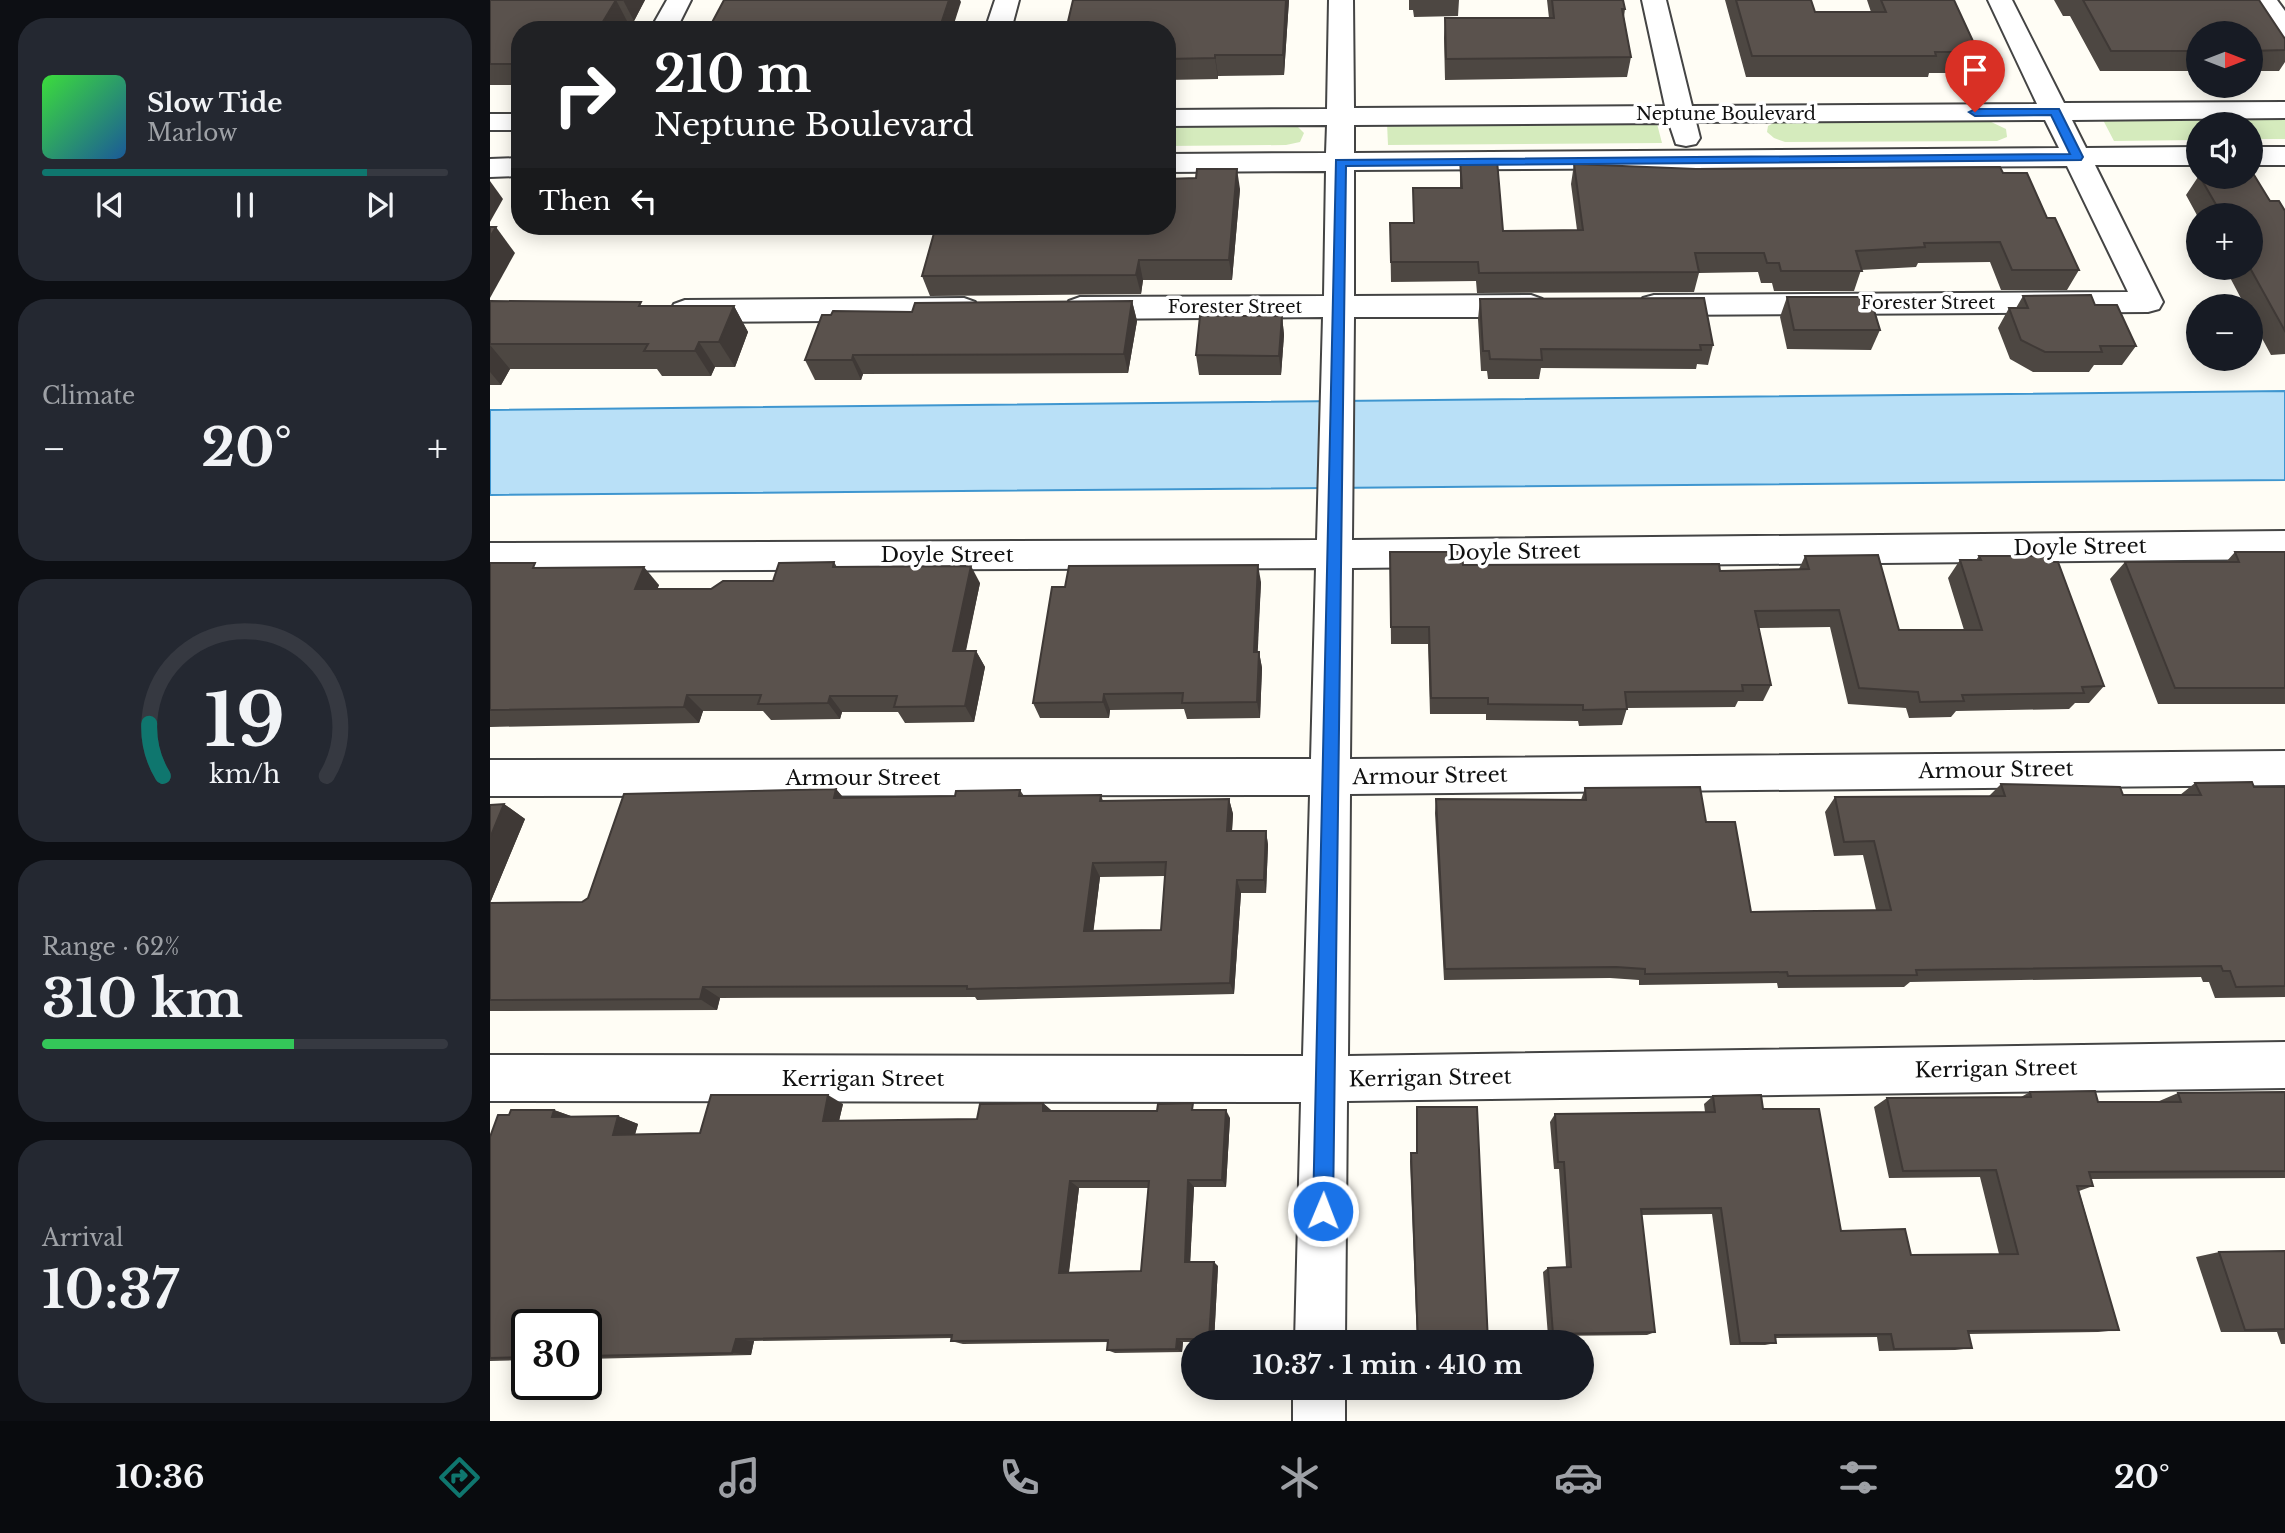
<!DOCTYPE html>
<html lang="en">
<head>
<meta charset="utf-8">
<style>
  :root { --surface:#171b24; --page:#242831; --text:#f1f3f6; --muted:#9ea1a6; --line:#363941; --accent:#0f766e }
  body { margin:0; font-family:"Libre Baskerville",serif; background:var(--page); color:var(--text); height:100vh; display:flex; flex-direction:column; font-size:26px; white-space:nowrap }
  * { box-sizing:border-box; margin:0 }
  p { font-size:23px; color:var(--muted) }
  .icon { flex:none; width:38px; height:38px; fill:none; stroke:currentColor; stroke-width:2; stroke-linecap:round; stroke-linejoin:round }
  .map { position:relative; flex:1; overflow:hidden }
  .sheet { display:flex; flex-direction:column; gap:18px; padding:18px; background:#0d0f14; width:490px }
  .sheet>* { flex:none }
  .guide { position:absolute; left:21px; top:21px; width:665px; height:214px; border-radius:28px; box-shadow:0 4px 18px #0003; background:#202124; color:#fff; overflow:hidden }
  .needle { width:46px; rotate:90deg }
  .buttons { position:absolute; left:1696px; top:21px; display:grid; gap:14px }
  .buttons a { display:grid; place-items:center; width:77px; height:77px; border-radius:50%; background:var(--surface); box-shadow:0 4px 18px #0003; font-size:35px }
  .speed { position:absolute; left:21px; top:1309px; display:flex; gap:14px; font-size:35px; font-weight:700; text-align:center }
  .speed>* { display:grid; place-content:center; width:91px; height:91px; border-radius:50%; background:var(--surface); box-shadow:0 4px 18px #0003; line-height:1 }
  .speed .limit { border:4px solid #111; border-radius:10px; background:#fff; color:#111 }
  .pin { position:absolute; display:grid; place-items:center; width:60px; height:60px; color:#fff; margin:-72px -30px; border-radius:50% 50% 50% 0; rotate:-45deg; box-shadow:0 0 7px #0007 }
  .pin .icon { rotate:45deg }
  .me { position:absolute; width:77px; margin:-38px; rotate:1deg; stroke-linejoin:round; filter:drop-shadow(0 0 5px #0008) }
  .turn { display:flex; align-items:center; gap:24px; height:147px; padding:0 28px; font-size:32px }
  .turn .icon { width:91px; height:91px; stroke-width:2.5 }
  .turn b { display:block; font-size:49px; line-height:60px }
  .then { display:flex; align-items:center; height:66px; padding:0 28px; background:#0003; gap:14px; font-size:26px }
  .big { font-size:52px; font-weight:800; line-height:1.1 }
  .sheet .card { flex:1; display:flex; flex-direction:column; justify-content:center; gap:10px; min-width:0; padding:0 24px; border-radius:28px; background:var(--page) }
  .sheet .dial { align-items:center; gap:0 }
  .dial svg { height:182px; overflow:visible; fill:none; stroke:var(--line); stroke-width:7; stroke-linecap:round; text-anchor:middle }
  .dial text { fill:var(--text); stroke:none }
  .song { display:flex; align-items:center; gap:21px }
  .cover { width:84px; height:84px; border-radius:10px; background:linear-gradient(135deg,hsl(120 70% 55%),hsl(210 70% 35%)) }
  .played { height:7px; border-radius:4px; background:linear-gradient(90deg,var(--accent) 80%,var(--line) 80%) }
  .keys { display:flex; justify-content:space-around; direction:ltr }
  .heat { display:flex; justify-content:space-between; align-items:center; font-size:38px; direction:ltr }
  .charge { height:10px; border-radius:5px; background:linear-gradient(90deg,#34c759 62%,var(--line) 0) }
  .trip { position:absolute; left:691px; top:1330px; width:413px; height:70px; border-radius:35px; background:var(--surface); box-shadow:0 4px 18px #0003; font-weight:800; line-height:70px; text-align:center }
  .tabs { display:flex; height:112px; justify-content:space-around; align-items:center; background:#090b0e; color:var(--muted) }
  .tabs .icon { width:49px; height:49px }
  .tabs .current { color:var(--accent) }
  .tabs b { font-size:32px; color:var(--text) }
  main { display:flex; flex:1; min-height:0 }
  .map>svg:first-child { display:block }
</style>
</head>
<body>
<main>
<section class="sheet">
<div class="card">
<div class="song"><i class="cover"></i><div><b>Slow Tide</b><p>Marlow</p></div></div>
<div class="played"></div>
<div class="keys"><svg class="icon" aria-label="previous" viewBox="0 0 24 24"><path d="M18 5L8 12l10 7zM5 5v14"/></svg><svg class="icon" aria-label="pause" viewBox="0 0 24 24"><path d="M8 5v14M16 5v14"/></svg><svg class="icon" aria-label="next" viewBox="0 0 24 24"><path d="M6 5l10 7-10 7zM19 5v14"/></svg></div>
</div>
<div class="card"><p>Climate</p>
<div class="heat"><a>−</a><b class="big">20°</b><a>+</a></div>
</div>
<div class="card dial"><svg viewBox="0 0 100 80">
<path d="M14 69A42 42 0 1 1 86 69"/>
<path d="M14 69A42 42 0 0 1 8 46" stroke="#0f766e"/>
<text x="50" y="56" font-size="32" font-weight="700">19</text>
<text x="50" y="72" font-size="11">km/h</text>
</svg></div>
<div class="card"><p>Range · 62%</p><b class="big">310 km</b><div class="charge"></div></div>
<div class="card"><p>Arrival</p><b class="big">10:37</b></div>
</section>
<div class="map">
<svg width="1795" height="1421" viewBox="0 0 1795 1421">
  <rect width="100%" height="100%" fill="#fffdf5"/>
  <g fill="#d5ebbd">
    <polygon points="1612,118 1795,118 1795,139 1761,139 1760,124 1708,124 1708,140 1624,141"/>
    <polygon points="1166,120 1172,143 898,145 897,123"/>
    <polygon points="1289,120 1497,120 1516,129 1517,137 1507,141 1295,142 1284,138 1277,132 1278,126"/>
    <polygon points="797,123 807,126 814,133 810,142 796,145 677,146 677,124"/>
  </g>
  <polygon fill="#b9e0f7" stroke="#3f96cf" stroke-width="2" points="1795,391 1795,480 0,495 0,410"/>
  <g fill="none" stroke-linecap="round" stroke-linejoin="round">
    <g stroke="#444" stroke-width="4">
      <g id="street">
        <polygon points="177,0 201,0 186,30 160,30"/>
        <polygon points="505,0 529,0 521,30 495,30"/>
        <path d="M839,0H863L864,108L1175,106L1152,0H1176L1202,106L1547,104L1498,0H1522L1574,103L1795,102V118L1582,120L1596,148L1708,147V165H1605L1673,302L1669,309L1658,312L1164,315L1153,312L1149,305L1153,298L1164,295L1638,292L1577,166L864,170V296L1041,295L1052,299L1056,306L1052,313L1041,317H864L862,540L1795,531V559L862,568L860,759L1795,751V785L860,794L858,1056L1795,1042V1088L857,1101L855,1342H805L811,1102L0,1101V1055L813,1056L820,795L0,796V760L821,759L826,568L0,571V543L827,540L833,317L590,319L579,315L575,308L579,301L590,297L834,296L836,171L677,172V154L836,153L837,125L677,126V110L837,109ZM1555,120L1569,148L864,153V125L1179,123L1186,144L1196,146L1206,144L1210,138L1206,122Z"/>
        <polygon points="1763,0 1787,0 1795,11 1795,37 1786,34"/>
        <rect x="0" y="114" width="30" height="16"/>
        <rect x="1760" y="147" width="35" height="18"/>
        <polygon points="30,158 30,176 0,177 0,159"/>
        <polygon points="474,298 485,302 489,309 485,316 474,320 195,322 184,318 180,311 184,304 195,300"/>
        <rect x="803" y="1388" width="52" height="33"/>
      </g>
    </g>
    <use href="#street" fill="#fff" fill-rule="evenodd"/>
  </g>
  <g fill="#4d4742" fill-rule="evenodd">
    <polygon points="0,0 155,0 144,21 30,30 30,85 0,85"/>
    <polygon points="799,0 794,75 728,76 728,79 677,80 677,30"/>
    <polygon points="919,0 969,0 968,16 924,17 923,10 919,10"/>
    <polygon points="1057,0 1133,0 1135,9 1134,17 1141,57 1137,77 955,80 954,38 955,18 1059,18"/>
    <polygon points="1235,0 1321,0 1325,12 1381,12 1377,0 1464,0 1488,52 1480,73 1439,73 1438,77 1256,77"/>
    <polygon points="1564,0 1769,0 1795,39 1795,62 1789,71 1760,71 1760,33 1708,33 1708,71 1610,71 1580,16 1573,16"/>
    <polygon points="970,160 1013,231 1087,230 1081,184 1084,164 1206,169 1513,173 1557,218 1589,270 1577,290 1511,290 1500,262 1428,263 1426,267 1371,270 1364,291 1284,291 1282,283 1271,283 1268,272 1209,273 1204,292 987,293 986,281 901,282 900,223 923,223 923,188 970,188"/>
    <polygon points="1708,177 1760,177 1780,201 1795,211 1795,354 1781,355 1760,316 1760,306 1755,306 1735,268 1760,268 1760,215 1708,215 1708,217 1696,195"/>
    <polygon points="750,189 742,280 653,280 651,294 440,296 432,276 677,226"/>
    <polygon points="1533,296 1605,305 1646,346 1632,365 1604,365 1599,372 1543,372 1520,359 1508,328 1519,308 1526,308"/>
    <polygon points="1297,297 1390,330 1381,350 1297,349 1290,317"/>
    <polygon points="990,299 1223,345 1218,365 1207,364 1206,369 1051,368 1049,379 998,379 997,371 991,371 988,319"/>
    <polygon points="0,301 154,306 244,306 258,332 245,367 225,367 221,376 172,376 167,369 20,369 11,385 0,385"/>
    <polygon points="642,301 647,321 638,373 373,374 371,380 325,380 315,360 422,312"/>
    <polygon points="792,316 794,335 791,375 709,375 706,355"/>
    <polygon points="900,552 973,565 1230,571 1309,569 1315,556 1409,630 1474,630 1458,578 1470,560 1486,560 1489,556 1614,686 1599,703 1585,703 1579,709 1466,711 1461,717 1419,718 1416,708 1358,704 1340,627 1269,628 1281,685 1273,701 1248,701 1245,707 1137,708 1132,725 1089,726 1088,721 996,720 996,714 940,714 938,644 901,644"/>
    <polygon points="1745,552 1795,552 1795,704 1668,704 1620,579 1635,562 1736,562"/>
    <polygon points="344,562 347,567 490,583 476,651 486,651 495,667 484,722 415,723 408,712 352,712 350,719 281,720 273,711 213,711 209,723 0,727 0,563 51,568 169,585 167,589 221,589 283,581"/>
    <polygon points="771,582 767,652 769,652 772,668 770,718 697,719 694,709 620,710 619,718 550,718 543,703"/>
    <polygon points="1705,783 1764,787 1795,787 1795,997 1725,998 1719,982 1713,982 1711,977 1420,982 1414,987 1288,988 1287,983 1149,985 1149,980 1120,978 954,980 945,813 946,799 1091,800 1095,788 1216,822 1261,912 1386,910 1373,855 1344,856 1335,812 1345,797 1499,796 1511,784 1633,795 1690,795"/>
    <path d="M346,789L353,798L465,796L530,790L534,796L611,795L613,801L739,799L743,814L742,831H776L778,845L776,893H751L744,994L487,1000L485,997L230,998L227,1010L0,1011V805L14,804L35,819L0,903L92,902ZM675,876L671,930L603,931L610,877Z"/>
    <polygon points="1540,1092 1608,1102 1667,1102 1688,1093 1795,1092 1795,1178 1601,1179 1603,1186 1589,1191 1629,1330 1608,1332 1479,1334 1482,1348 1465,1350 1389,1351 1387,1337 1285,1338 1286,1343 1275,1345 1240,1345 1222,1214 1151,1215 1165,1332 1157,1335 1058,1336 1053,1272 1058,1268 1076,1267 1069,1169 1064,1169 1060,1122 1065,1114 1215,1112 1214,1104 1223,1096 1273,1109 1351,1231 1421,1255 1509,1254 1490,1177 1399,1178 1384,1107 1397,1098 1531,1097"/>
    <path d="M553,1103L562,1111L707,1110L740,1118L736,1187H704L700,1262L728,1266L724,1342H693L692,1352L625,1353L617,1350L618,1342L473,1344L461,1341V1338L264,1341L261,1355L96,1359V1325H37V1360L0,1361V1137L19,1115L64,1110L81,1116H128L148,1124L145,1134L210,1133L353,1104L349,1121L487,1119ZM589,1188H658L651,1271L579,1273Z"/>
    <polygon points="927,1107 998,1342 927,1342 920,1161 921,1153 926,1153"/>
    <polygon points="1795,1251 1795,1344 1791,1344 1787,1332 1731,1332 1706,1257 1729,1252"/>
  </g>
  <g fill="#3f3936">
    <polygon points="126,0 137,21 131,30 108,30"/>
    <polygon points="133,0 155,0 144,21"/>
    <polygon points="459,0 470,0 471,2 462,30 449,30"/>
    <polygon points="796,0 799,0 794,75 793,55"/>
    <polygon points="725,55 728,76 728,79 725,58"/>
    <polygon points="747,169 750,189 742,280 739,260"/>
    <polygon points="0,181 13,199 0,222"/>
    <polygon points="6,227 25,253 0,298 0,237"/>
    <polygon points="649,260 653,280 651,294 646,275"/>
    <polygon points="642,301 647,321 638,373 634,354"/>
    <polygon points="244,306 258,332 245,367 229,342"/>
    <polygon points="792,316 794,335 791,375 789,356"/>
    <polygon points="209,342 225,367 221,376 205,351"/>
    <polygon points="0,345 20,369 11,385 0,372"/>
    <polygon points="363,355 373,374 371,380 362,360"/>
    <polygon points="768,565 771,582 767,668 764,652"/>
    <polygon points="481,566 490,583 472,667 463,651"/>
    <polygon points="154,567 169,585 161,606 145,589"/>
    <polygon points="486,651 495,667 484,722 475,706"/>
    <polygon points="769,652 772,668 770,718 767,702"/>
    <polygon points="614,694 620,710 619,718 613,702"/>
    <polygon points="197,695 213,711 209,723 194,707"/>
    <polygon points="340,696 352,712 350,719 338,703"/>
    <polygon points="346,789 359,804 344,798"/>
    <polygon points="739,799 743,814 741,845 737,831"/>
    <polygon points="14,804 35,819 0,903 0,838"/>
    <polygon points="776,831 778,845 776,893 774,880"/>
    <polygon points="603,863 610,877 602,943 594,931"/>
    <polygon points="747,880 751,893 744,994 740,983"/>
    <polygon points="213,987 230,998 227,1010 210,999"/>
    <polygon points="338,1095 353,1104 347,1129 333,1121"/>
    <polygon points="553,1103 562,1111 553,1111"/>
    <polygon points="64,1110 86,1118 62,1117"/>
    <polygon points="736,1110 740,1118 736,1187 732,1180"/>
    <polygon points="128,1116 148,1124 143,1142 123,1135"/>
    <polygon points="698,1180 704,1187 700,1267 695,1262"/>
    <polygon points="580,1181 589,1188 578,1278 569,1273"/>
    <polygon points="724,1262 728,1266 724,1342 719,1339"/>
    <polygon points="246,1339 264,1341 261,1355 242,1353"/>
    <polygon points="687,1339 693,1342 692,1352 686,1349"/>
  </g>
  <g fill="#5a524d" stroke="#3f3936" stroke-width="2" fill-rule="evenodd">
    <polygon points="0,0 133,0 126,0 108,30 30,30 30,64 0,64"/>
    <polygon points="234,0 459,0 449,30 218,30"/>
    <polygon points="583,0 796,0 793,55 725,55 725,58 677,59 677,30 576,30"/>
    <polygon points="1062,0 1133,0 1135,9 1132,9 1141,57 956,59 955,18 1064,18"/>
    <polygon points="1246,0 1321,0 1325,12 1396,12 1391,0 1464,0 1488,52 1445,52 1446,56 1262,56"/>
    <polygon points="1593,0 1769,0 1795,39 1795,50 1760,51 1760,33 1708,33 1708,51 1621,51"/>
    <polygon points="970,160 1007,160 1013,231 1093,230 1084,164 1206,169 1510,167 1513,173 1537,173 1557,218 1565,218 1589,270 1522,270 1510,242 1434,243 1435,247 1366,251 1372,271 1291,271 1289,263 1277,263 1274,253 1205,253 1209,272 989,273 988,262 901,262 900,223 924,223 923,188 972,188"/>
    <polygon points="707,169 747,169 739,260 649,260 646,275 432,276 446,226 677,226 677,179 706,178"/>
    <polygon points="1760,175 1764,175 1780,201 1789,201 1795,211 1795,331 1760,268 1760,215 1732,215 1710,177 1760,177"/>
    <polygon points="0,227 6,227 0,237"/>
    <polygon points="1601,295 1605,305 1627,305 1646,346 1610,346 1612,352 1555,352 1531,340 1519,308 1538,308 1533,296"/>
    <polygon points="1297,297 1380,297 1390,330 1304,330"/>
    <polygon points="1214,298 1223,345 1210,345 1211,350 1051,349 1052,360 1000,359 999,351 993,351 990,299"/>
    <polygon points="0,301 151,302 149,306 244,306 229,342 209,342 205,351 154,351 158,344 0,344"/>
    <polygon points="642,301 634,354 363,355 362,360 315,360 332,315 341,315 343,311 422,312 425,303"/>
    <polygon points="710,316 792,316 789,356 706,355"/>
    <polygon points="900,552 972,552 973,565 1229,564 1230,571 1319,569 1315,556 1388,555 1409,630 1492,630 1470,560 1491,560 1489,556 1560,556 1562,562 1568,562 1614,686 1592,687 1594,693 1472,695 1474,701 1430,702 1428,692 1369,688 1349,610 1265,611 1281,685 1252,685 1253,691 1135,692 1137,709 1093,710 1093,705 998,704 998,698 941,698 939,627 901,627"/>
    <polygon points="1745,552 1795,552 1795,688 1685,688 1635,562 1749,562"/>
    <polygon points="344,562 343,567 481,566 463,651 486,651 475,706 404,707 407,696 340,696 338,703 268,704 271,695 197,695 194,707 0,710 0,563 45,563 43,568 154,567 145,589 221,589 233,581 283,581 289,563"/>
    <polygon points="768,565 764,652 769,652 767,702 692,703 693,693 614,694 613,702 543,703 562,587 575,587 579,566"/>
    <polygon points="1762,782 1764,787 1795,787 1795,986 1746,987 1740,971 1733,971 1731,966 1426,970 1427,975 1298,976 1297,972 1155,974 1155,969 1126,967 955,969 946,799 1096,800 1095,788 1210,787 1216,822 1245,822 1261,912 1401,910 1384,841 1354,842 1345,797 1515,796 1511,784 1630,787 1633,795 1711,795 1705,783"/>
    <path d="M346,789L344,798L465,796L466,791L530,790L529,796L611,795L610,801L739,799L737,831H776L774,880H747L740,983L477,989V986L213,987L210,999L0,1000V903L92,902L98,898L134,794ZM676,862L671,930L594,931L603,863Z"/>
    <polygon points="14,804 0,838 0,805"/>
    <polygon points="1605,1091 1608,1102 1691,1102 1688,1093 1795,1092 1795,1171 1599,1172 1603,1186 1587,1186 1629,1330 1478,1331 1482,1348 1404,1349 1401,1334 1285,1335 1286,1343 1250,1343 1231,1208 1151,1209 1165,1332 1063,1334 1058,1268 1081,1267 1074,1162 1068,1162 1065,1114 1225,1112 1223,1096 1271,1095 1273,1109 1329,1109 1351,1231 1415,1229 1421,1255 1528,1254 1506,1170 1413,1171 1397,1098 1541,1097 1540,1092"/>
    <path d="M221,1095H338L333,1121L487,1119L490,1104L553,1103V1111H667L668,1104L703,1103L702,1110H736L732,1180H698L695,1262H724L719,1339H687L686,1349L617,1350L618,1340L461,1341L462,1335L246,1339L242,1353L96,1356V1325H37V1357L0,1358V1137L8,1115H19L21,1110H64L62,1117L128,1116L123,1135L210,1133ZM580,1181H659L651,1271L569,1273Z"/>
    <polygon points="927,1107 987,1107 998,1342 928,1342 921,1153 927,1153"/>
    <polygon points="1795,1251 1795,1329 1755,1330 1729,1252"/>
  </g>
  <polygon fill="#1a73e8" stroke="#114b97" stroke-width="2" points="1569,109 1593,157 1591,160 856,166 843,1211 840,1218 833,1221 826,1218 823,1211 846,160 1580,154 1561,115 1485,116 1479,112 1485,109"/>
  <g text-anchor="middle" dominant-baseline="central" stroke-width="7" stroke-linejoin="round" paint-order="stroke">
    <g font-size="18" fill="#111" stroke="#fff">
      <text x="1236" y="114">Neptune Boulevard</text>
      <text x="1438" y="303">Forester Street</text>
      <text x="745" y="307">Forester Street</text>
    </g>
    <g font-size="21" fill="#111" stroke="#fff">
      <text transform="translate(1590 547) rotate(-1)">Doyle Street</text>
      <text transform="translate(1024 552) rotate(-1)">Doyle Street</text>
      <text x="457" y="555">Doyle Street</text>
      <text transform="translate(1506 770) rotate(-1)">Armour Street</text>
      <text transform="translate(940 776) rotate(-1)">Armour Street</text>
      <text x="373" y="778">Armour Street</text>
      <text transform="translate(1506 1069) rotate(-1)">Kerrigan Street</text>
      <text transform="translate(940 1078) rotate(-1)">Kerrigan Street</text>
      <text x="373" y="1079">Kerrigan Street</text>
    </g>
  </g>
</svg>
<div class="buttons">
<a><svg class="needle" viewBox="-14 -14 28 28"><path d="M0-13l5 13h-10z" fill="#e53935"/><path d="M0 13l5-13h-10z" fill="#9ea1a6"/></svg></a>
<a><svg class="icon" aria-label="sound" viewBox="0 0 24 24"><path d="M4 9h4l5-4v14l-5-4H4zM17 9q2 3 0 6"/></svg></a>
<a>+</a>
<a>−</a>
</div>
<div class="speed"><div class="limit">30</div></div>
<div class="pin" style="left:1485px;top:112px;background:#d93025"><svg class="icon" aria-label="arrive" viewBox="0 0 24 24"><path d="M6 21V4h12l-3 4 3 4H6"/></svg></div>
<svg class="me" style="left:833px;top:1211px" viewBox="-20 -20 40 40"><circle r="17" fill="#1a73e8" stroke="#fff" stroke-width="3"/><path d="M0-11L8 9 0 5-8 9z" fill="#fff"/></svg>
<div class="trip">10:37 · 1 min · 410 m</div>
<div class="guide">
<div class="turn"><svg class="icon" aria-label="right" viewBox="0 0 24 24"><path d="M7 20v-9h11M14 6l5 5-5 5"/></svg><div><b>210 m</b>Neptune Boulevard</div></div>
<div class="then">Then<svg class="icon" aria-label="left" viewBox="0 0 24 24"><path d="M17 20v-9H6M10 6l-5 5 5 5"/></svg></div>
</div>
</div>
</main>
<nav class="tabs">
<b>10:36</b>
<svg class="icon current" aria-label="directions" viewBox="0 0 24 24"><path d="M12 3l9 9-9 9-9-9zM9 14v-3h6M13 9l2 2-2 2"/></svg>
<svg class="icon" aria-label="music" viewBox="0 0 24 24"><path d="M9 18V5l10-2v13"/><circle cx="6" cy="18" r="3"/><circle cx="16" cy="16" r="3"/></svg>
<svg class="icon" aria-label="phone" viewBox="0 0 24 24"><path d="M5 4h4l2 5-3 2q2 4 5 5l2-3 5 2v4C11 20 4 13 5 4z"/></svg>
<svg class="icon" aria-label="climate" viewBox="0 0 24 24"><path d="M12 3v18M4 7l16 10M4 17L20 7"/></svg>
<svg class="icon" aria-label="car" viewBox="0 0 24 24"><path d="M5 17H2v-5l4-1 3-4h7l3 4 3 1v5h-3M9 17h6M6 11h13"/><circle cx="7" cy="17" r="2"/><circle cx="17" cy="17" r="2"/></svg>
<svg class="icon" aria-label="filters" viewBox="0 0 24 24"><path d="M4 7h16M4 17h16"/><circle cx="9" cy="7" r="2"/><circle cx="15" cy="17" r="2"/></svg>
<b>20°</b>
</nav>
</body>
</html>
